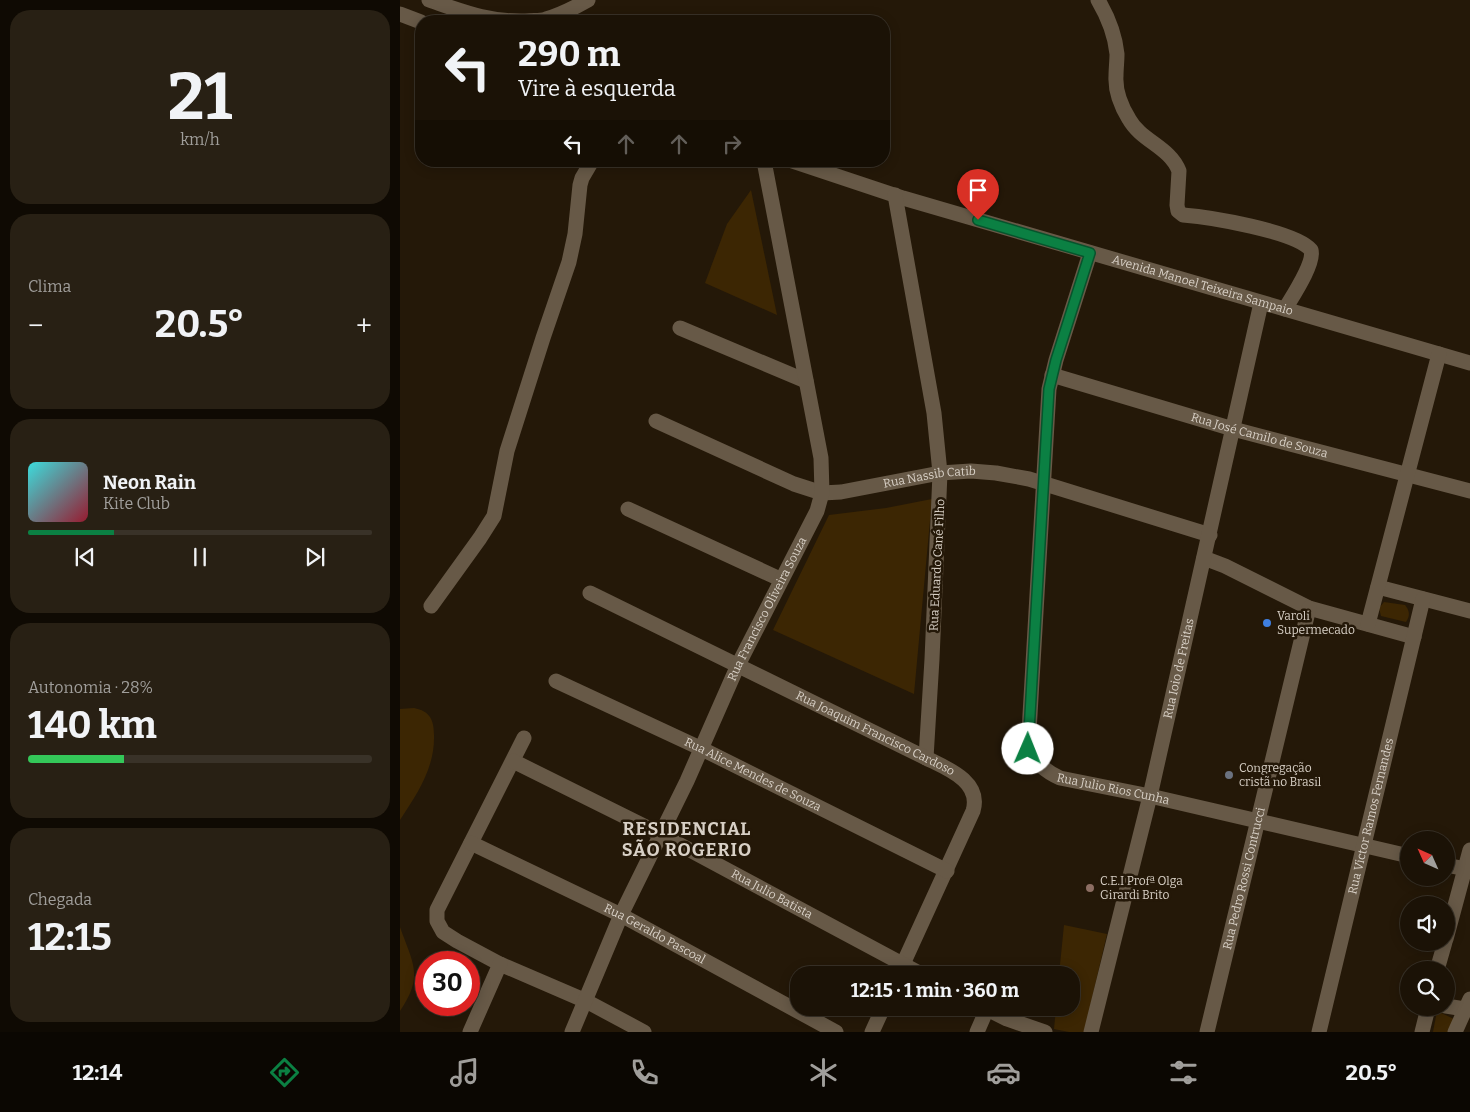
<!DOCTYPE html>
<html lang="pt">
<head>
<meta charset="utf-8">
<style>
  :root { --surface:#1b1206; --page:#282014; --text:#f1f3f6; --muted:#a09e9b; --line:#393228; --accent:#0b8043 }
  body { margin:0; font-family:Bitter,serif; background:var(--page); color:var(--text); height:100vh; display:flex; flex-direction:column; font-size:19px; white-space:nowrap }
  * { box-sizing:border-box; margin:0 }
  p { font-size:16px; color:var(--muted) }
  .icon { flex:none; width:28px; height:28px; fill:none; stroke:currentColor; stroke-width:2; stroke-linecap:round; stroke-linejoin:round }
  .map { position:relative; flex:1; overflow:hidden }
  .drawer { display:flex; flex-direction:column; gap:10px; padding:10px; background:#0f0a03; width:400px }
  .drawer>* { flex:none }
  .top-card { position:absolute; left:15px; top:15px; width:475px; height:152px; border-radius:20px; box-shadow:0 2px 12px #0003,0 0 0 1px var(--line); background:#1b1206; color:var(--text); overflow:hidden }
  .needle { width:32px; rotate:315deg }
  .fabs { position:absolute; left:1000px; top:831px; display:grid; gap:10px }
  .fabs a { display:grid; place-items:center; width:55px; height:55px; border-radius:50%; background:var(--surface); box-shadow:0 2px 12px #0003,0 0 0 1px var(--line); font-size:25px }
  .speed { position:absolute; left:15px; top:951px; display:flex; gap:10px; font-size:25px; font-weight:700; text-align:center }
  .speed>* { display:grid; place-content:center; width:65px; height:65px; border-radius:50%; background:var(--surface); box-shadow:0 2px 12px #0003,0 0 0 1px var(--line); line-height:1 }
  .speed .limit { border:8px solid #d22; background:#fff; color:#111 }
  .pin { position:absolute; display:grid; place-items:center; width:42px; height:42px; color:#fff; margin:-51px -21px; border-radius:50% 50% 50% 0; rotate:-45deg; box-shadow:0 0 5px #0007 }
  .pin .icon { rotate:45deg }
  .me { position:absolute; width:55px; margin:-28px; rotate:1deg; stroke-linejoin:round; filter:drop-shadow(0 0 4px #0008) }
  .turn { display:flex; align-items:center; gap:18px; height:105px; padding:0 20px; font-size:22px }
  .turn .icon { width:65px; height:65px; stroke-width:2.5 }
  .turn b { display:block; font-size:35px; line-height:42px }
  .lanes { display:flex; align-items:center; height:48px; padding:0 20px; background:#0003; justify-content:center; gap:25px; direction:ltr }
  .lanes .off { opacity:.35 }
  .big { font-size:38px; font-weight:700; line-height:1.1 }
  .drawer .card { flex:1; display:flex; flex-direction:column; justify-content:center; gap:8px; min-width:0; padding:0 18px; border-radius:20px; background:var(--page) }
  .drawer .dial { align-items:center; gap:0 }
  .dial b { font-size:65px; line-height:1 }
  .song { display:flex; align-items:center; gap:15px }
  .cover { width:60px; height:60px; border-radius:8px; background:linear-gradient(135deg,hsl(180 70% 55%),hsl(350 70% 35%)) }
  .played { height:5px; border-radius:2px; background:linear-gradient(90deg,var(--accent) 25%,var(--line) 25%) }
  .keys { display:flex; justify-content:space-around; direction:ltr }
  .heat { display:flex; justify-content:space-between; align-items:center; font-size:28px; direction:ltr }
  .charge { height:8px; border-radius:4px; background:linear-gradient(90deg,#34c759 28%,var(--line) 0) }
  .trip { position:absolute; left:390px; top:966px; width:290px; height:50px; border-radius:20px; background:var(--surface); box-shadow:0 2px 12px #0003,0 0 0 1px var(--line); font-weight:700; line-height:50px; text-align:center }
  .menu { display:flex; height:80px; justify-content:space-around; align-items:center; background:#0b0702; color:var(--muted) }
  .menu .icon { width:35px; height:35px }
  .menu .active { color:var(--accent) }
  .menu b { font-size:22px; color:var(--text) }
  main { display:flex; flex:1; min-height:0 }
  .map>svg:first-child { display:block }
</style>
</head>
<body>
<main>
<section class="drawer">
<div class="card dial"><b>21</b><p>km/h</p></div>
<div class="card"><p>Clima</p>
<div class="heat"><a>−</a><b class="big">20.5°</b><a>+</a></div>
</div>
<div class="card">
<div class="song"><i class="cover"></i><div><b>Neon Rain</b><p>Kite Club</p></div></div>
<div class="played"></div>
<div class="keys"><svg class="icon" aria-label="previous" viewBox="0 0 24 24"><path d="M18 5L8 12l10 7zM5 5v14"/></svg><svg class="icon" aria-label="pause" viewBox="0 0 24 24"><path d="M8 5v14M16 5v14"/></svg><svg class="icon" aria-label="next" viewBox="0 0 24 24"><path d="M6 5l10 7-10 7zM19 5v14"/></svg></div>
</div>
<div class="card"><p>Autonomia · 28%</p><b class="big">140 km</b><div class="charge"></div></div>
<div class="card"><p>Chegada</p><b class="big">12:15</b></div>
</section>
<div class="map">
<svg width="1070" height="1032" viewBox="0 0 1070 1032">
  <rect width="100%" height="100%" fill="#241808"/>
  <g fill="#3c2603">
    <polygon points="351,190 377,315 305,283 327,224"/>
    <polygon points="532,499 514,694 373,630 429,515 486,508"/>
    <path d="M984,602L1005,605C1010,611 1010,616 1006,622L981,616L979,608Z"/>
    <path d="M14,708C30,711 34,720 34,735C35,768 17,794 0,820V709Z"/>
    <polygon points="664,925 707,934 684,1032 669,1032 654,1029 656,1008 671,1008 671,975 659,975"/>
    <path d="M0,927C13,964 24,976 0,1011Z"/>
    <polygon points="1037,1011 1054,1019 1048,1032 1033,1032"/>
  </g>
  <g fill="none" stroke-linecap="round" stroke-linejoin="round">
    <g stroke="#675947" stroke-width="15">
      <path d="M29,0C64,12 88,22 126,21C133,20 140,21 146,19C160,15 174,8 188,0"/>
      <path d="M698,0C708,17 715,34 717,54C717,61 716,69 716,76C715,92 721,106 729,119C741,141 770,147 779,171L777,205L778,211L783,215C809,217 895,231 911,250C915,263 892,297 885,309"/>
      <polyline points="0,14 21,22"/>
      <path id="s1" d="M392,161L503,198L1070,363"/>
      <polyline points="495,195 534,413 540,473 532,659 526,758"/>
      <path id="s2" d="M690,253L656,360L649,389L628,749C636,763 645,771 660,778L750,796L1009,856"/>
      <polyline points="280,328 406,381"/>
      <path id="s3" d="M652,375L833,429L1070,491"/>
      <path id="s4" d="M256,421L394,484L422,493L441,492L540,473L571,471L596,473L629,479L810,535"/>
      <polyline points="228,509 380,579"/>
      <polyline points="804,558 825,566 909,608 1014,637"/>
      <polyline points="978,587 1070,611"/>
      <path id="s5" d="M190,593L526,758C546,768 582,781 573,811L498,975"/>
      <polyline points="31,606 80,538 94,516 107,451 143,338 169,262 175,234 180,185 182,178 192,161"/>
      <polyline points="968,624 1039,354"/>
      <path id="s6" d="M156,681L300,748L547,871"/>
      <polyline points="124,738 37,910 37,921 43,932 57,941 100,964 186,1001 244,1032"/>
      <path id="s7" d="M113,761L260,834L523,975"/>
      <path id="s8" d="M71,843L221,915L436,1032"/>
      <polyline points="1046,865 1066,869"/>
      <polyline points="1046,939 1070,850"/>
      <polyline points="1037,970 1045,942"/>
      <polyline points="1046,1006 1065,1009"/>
      <polyline points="585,1008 607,1019 645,1032"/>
      <polyline points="70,1032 100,964"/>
      <path id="s9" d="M172,1032L221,915L287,781L338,665L417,511L422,493L421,458L364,161"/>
      <polyline points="472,1032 483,1008"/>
      <polyline points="577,1032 587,1009"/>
      <path id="s10" d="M691,1032L750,796L861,303"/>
      <path id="s11" d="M807,1032L909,608"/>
      <path id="s12" d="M919,1032L1023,599"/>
      <polyline points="1022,1032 1028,1008"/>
      <polyline points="1055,1032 1070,999"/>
    </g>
  </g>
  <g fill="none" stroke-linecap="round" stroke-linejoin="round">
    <g stroke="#07532c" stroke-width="12">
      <polyline id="route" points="578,220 690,253 656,360 649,389 628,749"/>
    </g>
    <use href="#route" stroke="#0b8043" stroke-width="9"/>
  </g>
  <circle fill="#3f7fe0" stroke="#241808" stroke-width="2" cx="867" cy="623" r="5"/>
  <circle fill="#6b7280" stroke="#241808" stroke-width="2" cx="829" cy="775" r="5"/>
  <circle fill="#8d6e63" stroke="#241808" stroke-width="2" cx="690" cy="888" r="5"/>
  <g text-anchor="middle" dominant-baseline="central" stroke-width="5" stroke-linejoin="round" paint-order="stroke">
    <g font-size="12" fill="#d8d0c6" stroke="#241808">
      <text stroke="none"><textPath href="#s1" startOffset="429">Avenida Manoel Teixeira Sampaio</textPath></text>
      <text stroke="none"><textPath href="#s3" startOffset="216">Rua José Camilo de Souza</textPath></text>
      <text stroke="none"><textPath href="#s4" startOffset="290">Rua Nassib Catib</textPath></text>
      <text transform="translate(537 565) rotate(-87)">Rua Eduardo Cané Filho</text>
      <text stroke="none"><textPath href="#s9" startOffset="466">Rua Francisco Oliveira Souza</textPath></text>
      <text stroke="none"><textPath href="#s10" startOffset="374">Rua Ioio de Freitas</textPath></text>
      <text stroke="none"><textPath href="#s5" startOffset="318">Rua Joaquim Francisco Cardoso</textPath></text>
      <text stroke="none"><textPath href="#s6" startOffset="218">Rua Alice Mendes de Souza</textPath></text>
      <text stroke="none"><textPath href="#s2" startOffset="601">Rua Julio Rios Cunha</textPath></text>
      <text stroke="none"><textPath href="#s12" startOffset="222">Rua Victor Ramos Fernandes</textPath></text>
      <text stroke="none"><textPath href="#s11" startOffset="158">Rua Pedro Rossi Contrucci</textPath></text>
      <text stroke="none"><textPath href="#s7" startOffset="291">Rua Julio Batista</textPath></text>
      <text stroke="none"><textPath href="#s8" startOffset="205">Rua Geraldo Pascoal</textPath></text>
    </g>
    <g font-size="12" fill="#d8d0c6" stroke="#241808" text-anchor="start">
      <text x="877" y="616">Varoli<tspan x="877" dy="14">Supermecado</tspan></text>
      <text x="839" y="768">Congregação<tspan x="839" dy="14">cristã no Brasil</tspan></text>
      <text x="700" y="881">C.E.I Profª Olga<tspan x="700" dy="14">Girardi Brito</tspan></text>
    </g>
    <g font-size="18" font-weight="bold" letter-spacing="1" fill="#d8d0c6" stroke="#241808">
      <text x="287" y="829">RESIDENCIAL<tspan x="287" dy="21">SÃO ROGERIO</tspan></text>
    </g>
  </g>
</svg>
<div class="fabs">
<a><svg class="needle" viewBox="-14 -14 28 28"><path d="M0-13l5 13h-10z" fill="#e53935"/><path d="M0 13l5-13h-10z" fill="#a09e9b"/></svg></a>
<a><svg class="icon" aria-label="sound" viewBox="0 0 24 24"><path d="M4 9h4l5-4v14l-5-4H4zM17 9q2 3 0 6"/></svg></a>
<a><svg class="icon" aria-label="search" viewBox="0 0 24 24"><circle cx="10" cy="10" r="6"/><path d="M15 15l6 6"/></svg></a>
</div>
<div class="speed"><div class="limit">30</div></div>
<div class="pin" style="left:578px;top:220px;background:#d93025"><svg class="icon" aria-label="arrive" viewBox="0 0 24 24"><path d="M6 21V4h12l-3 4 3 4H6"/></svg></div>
<svg class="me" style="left:628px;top:749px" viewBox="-20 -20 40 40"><circle r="19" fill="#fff"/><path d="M0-13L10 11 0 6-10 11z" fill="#0b8043"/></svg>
<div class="trip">12:15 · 1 min · 360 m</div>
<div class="top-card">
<div class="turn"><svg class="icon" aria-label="left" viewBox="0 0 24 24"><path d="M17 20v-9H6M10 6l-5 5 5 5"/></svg><div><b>290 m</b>Vire à esquerda</div></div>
<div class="lanes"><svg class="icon" aria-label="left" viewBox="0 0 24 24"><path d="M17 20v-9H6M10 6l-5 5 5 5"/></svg><svg class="icon off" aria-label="ahead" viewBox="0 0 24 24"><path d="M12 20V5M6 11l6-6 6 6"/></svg><svg class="icon off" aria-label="ahead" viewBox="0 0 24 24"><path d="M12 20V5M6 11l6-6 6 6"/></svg><svg class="icon off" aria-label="right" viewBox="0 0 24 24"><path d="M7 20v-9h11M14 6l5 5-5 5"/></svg></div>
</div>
</div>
</main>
<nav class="menu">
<b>12:14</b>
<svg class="icon active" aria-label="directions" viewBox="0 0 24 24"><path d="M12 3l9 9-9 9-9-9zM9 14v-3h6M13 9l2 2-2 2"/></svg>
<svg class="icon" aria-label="music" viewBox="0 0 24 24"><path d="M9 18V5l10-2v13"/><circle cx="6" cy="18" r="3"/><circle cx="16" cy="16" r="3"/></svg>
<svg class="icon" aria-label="phone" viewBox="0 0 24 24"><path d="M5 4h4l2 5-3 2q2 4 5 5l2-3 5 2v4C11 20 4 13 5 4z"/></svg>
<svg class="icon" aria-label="climate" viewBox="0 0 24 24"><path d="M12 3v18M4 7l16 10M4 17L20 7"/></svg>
<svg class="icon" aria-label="car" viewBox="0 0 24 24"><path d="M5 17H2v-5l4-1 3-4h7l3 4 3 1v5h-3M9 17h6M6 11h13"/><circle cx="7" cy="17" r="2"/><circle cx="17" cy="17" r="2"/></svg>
<svg class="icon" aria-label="filters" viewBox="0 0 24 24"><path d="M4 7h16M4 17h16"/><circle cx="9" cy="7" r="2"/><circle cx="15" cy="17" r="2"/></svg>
<b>20.5°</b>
</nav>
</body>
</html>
